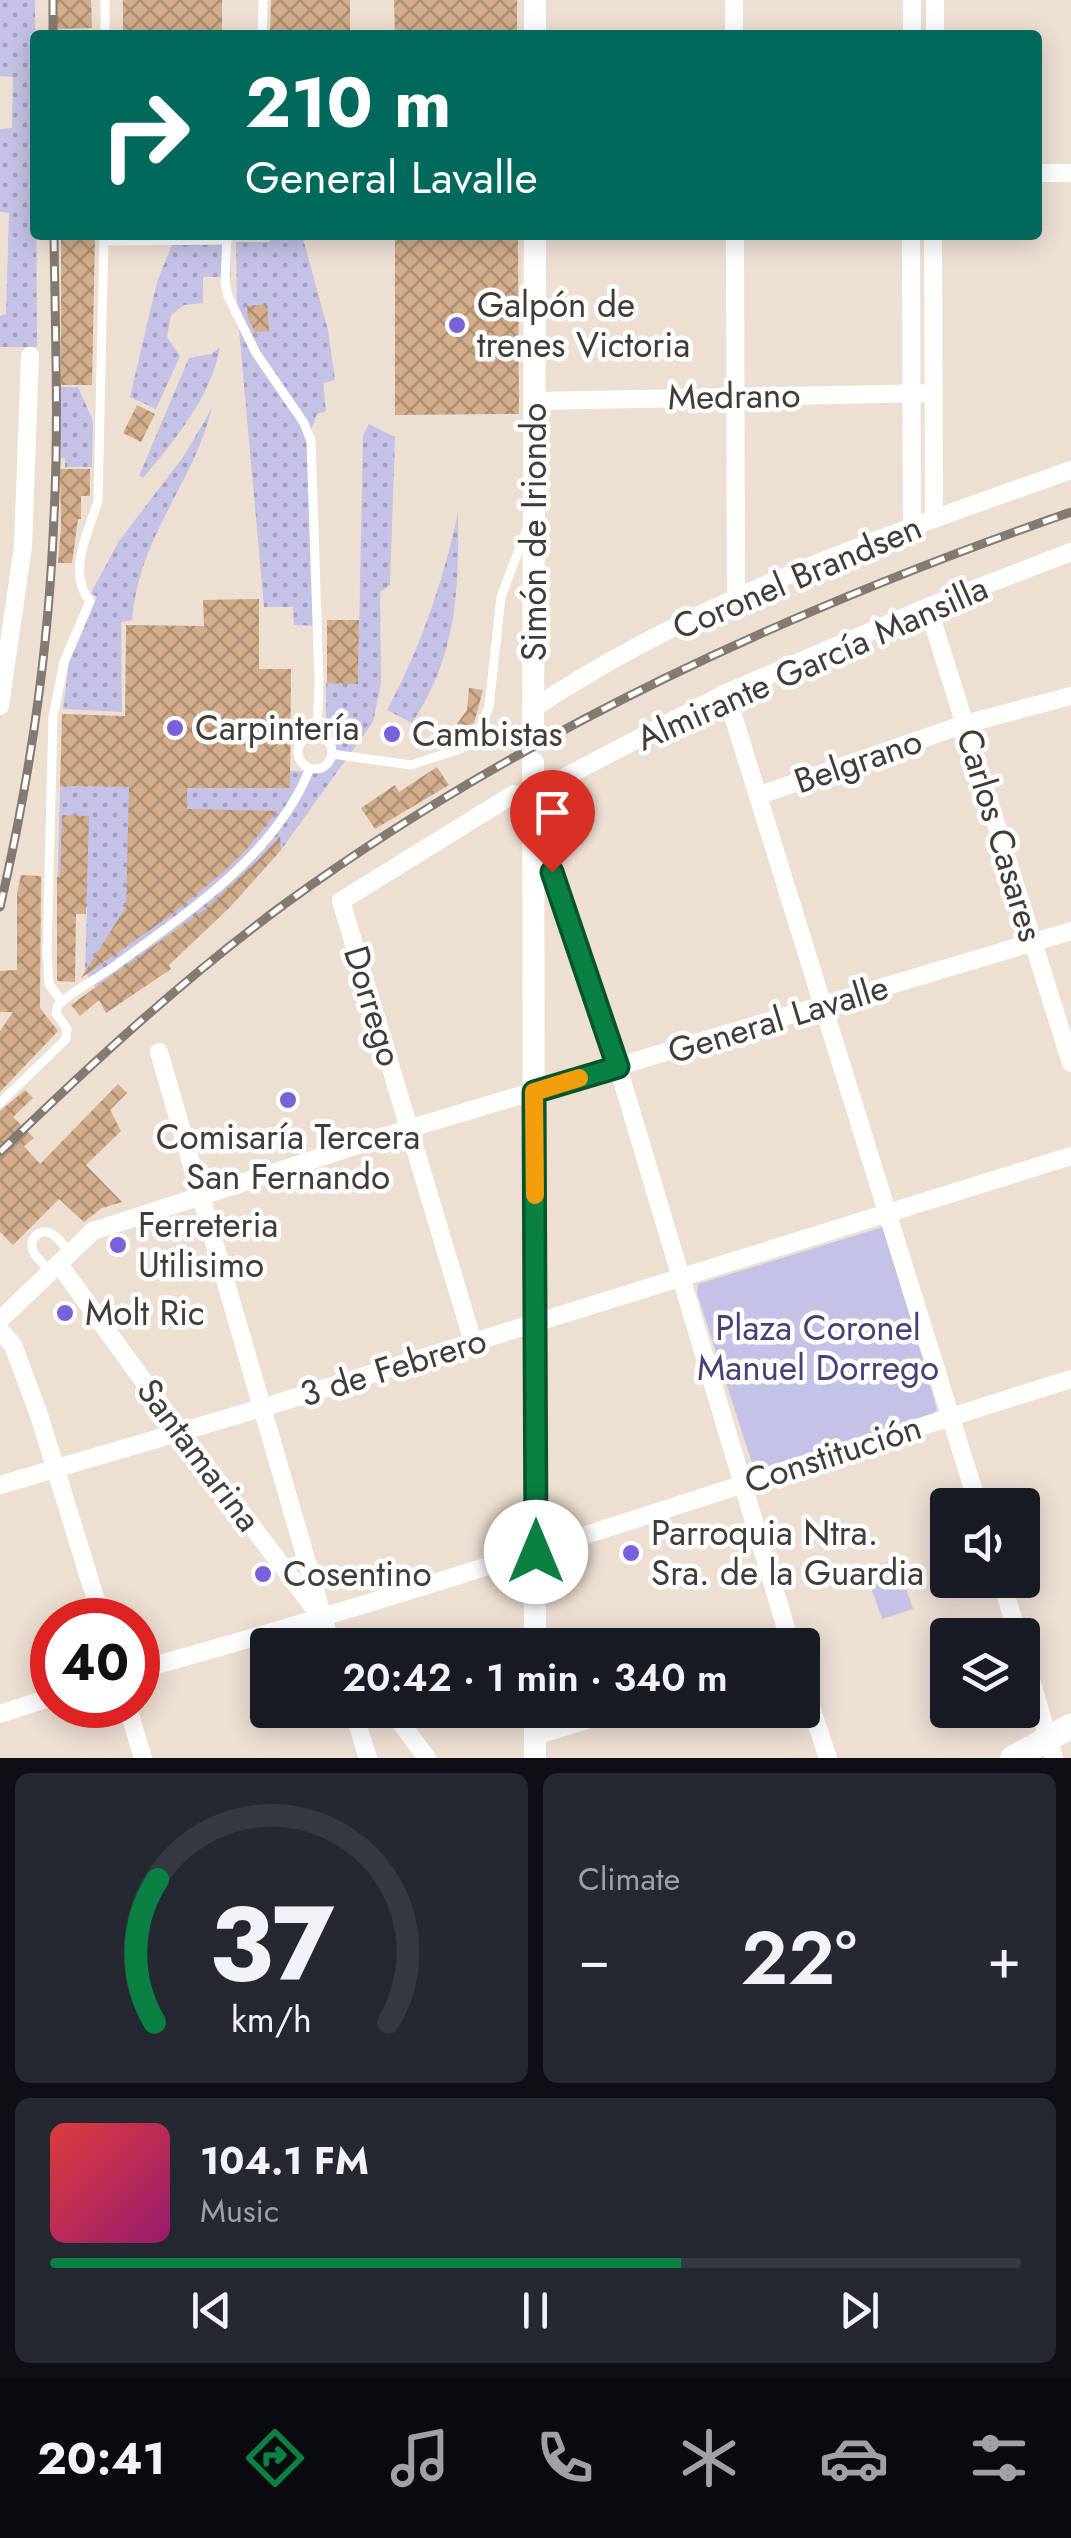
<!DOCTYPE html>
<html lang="en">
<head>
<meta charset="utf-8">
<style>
  :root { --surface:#171b24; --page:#242831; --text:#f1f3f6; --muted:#9ea1a6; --line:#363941; --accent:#0b8043 }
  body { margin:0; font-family:Jost,sans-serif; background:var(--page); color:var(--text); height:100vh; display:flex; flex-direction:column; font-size:38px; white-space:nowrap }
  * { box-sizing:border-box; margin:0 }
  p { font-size:32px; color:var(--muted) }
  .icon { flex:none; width:55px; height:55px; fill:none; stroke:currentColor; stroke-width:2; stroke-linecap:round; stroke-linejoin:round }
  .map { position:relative; height:1758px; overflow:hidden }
  .side { display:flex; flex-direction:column; gap:15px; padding:15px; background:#0d0f14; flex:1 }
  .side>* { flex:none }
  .top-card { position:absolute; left:30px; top:30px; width:1012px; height:210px; border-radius:10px; box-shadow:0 5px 25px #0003; background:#00695c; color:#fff; overflow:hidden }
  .controls { position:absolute; left:930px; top:1488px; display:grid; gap:20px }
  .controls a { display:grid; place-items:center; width:110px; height:110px; border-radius:10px; background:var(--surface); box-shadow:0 5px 25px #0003; font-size:50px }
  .speed { position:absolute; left:30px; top:1598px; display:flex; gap:20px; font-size:50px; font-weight:700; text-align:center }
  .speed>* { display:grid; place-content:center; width:130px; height:130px; border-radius:50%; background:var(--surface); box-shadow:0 5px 25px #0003; line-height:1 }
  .speed .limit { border:15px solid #d22; background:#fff; color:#111 }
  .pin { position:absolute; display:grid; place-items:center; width:85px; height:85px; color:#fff; margin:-102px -42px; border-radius:50% 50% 50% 0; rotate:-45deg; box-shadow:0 0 10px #0007 }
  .pin .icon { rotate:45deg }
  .me { position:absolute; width:110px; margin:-55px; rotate:0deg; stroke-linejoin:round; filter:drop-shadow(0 0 8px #0008) }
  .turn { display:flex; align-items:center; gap:35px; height:210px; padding:0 50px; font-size:45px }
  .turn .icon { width:130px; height:130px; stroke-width:2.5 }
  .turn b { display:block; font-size:70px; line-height:85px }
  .big { font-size:75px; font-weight:600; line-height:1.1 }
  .side .widget { flex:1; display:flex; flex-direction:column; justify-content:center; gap:15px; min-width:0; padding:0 35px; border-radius:15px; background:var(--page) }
  .side .dial { align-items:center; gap:0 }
  .dial svg { height:260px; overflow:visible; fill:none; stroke:var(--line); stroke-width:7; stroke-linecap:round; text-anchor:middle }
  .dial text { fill:var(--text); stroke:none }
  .song { display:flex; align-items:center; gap:30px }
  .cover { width:120px; height:120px; border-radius:15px; background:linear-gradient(135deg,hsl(0 70% 55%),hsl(320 70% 35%)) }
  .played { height:10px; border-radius:5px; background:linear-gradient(90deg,var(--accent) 65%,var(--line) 65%) }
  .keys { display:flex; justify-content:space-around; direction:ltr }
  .heat { display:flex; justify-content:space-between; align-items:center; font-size:55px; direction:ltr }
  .side .tiles { flex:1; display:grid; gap:15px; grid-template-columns:1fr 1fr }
  .widget:last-child { grid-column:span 2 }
  .trip { position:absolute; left:250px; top:1628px; width:570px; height:100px; border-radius:10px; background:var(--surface); box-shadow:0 5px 25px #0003; font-weight:600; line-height:100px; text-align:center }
  .menu { display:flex; height:160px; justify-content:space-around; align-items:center; background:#090b0e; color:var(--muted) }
  .menu .icon { width:70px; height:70px }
  .menu .active { color:var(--accent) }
  .menu b { font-size:45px; color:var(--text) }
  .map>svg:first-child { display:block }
</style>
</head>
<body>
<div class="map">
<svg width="1071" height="1758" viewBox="0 0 1071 1758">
  <defs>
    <pattern id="grass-dots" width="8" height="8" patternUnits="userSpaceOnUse" patternTransform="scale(2.5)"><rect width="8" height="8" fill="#c4c2e6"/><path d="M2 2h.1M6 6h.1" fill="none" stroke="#a19fbb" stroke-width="1.8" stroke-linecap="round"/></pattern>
    <pattern id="building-cross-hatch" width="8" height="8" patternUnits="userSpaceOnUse" patternTransform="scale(2.5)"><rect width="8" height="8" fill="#d3ad8c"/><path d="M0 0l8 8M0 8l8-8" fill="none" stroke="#ad8e73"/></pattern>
  </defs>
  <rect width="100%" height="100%" fill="#eedfd3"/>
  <g fill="url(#grass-dots)">
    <polygon points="0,0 35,0 37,347 0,347 0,316 6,314 9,213 0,212 0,129 12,128 13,77 0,76"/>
    <polygon points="271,235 302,235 328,330 335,380 323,383 326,411 317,414 312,427 317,626 294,625 293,607 264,607 237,307 236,242 269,242"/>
    <polygon points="175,237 230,237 231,277 203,277 203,303 184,305 171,315 167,337 180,356 156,409 130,397 157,282"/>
    <path d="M220,347C211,397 175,440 143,478L139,476L189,358L211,354Z"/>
    <polygon points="59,387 78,387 93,421 92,467 65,467 65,458 58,457"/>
    <path d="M212,408C192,487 140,533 132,620L121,622L122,712L63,709L69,663L97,597L91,593L119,541L184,456Z"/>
    <polygon points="369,424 395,437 390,585 380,592 381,683 373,722 281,850 230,907 175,959 99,993 85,971 87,907 57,906 60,786 289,788 290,771 318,772 334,761 333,741 326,733 326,683 358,683 363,435"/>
    <path d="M458,513C459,592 457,655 412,723L387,710C421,647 443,582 458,513Z"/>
  </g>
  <g fill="#c4c2e6">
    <polygon points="883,1227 888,1231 937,1410 931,1416 761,1468 753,1466 697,1293 698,1284"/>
    <polygon points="896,1559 913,1609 882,1619 865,1570"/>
  </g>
  <g fill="url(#building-cross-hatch)">
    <polygon points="56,0 91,0 92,28 56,29"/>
    <rect x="123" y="0" width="99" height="35"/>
    <polygon points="271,0 350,0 350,35 270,35"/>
    <polygon points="394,0 517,0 517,35 395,35"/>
    <polygon points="61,235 95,235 92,385 61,385"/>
    <polygon points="395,235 518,235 519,414 395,415"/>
    <polygon points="267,304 269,331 255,332 248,318 247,306"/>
    <polygon points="137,405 155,414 141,442 123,433"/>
    <polygon points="60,469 90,469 90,496 81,496 81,519 78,519 72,563 58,563 61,526"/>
    <polygon points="259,599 259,669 291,669 290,788 187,788 187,809 277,811 247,849 222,873 167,918 81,978 126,907 129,787 60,786 62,714 125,716 126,625 204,626 203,600"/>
    <polygon points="327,620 359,620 358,684 327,683"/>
    <polygon points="469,688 483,690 474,723 455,742 441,747 446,733 454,728 467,710"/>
    <polygon points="437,767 449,785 375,829 361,808 395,785 399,792"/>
    <polygon points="62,815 89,816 86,914 76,914 75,982 57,981 57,877 60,877"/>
    <polygon points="280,836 281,850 230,907 169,965 171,969 106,1013 99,1000 80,1016 71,1005 205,909 258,860"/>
    <polygon points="21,875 41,876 40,1008 58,1031 0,1092 0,1031 13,1012 0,1012 0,971 17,970 17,893"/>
    <polygon points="118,1084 127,1093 110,1110 121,1131 86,1165 122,1202 102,1208 84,1222 59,1199 13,1245 0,1232 0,1111 25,1090 33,1098 13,1117 34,1138 24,1146 40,1164"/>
  </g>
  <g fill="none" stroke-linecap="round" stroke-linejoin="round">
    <g stroke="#fff" stroke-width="9">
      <polyline points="105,35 105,0"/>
      <polyline points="262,35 263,0"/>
      <polyline points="227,235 225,283 228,296 256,353 304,423 311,441 319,681 317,735"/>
      <polyline points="104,241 227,240"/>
      <circle cx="315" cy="752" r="17"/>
      <polyline points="332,754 411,765 460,749 478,734 489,707 501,597 526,531"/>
      <path d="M62,1002L49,984L47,952L53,717L64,662L90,601C66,573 89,531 98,501L104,235"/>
      <path d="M0,1103L66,1039L67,1029L56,1013L58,1005C75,989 97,979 116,965C188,912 276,855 310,768"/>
      <path d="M49,1271C45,1265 36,1258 33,1251C28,1238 41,1227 52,1234C59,1238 65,1247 70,1253"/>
    </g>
    <g stroke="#fff" stroke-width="18">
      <polyline points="734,0 734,35"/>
      <polyline points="912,35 912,0"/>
      <polyline points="935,35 935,0"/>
      <polyline points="1038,173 1071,173"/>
      <polyline points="735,235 736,596"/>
      <polyline points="911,235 912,527"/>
      <polyline points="933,235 934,519"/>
      <polyline points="535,401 933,393"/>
      <polyline points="928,607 1071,1063"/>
      <polyline points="726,693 978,1505"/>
      <polyline points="0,706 23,546 30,356"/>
      <path d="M534,708C698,598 886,536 1071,470"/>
      <polyline points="760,795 965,724 1071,696"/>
      <polyline points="159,1052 331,1645"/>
      <polyline points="59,1264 181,1433 318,1613"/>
      <polyline points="0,1320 93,1231 411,1128 1071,931"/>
      <polyline points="0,1330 13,1345 39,1415 102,1620"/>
      <polyline points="473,1342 341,901 514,794"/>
      <polyline points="0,1485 265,1407 1071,1156"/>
      <polyline points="1001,1580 1018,1635"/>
      <polyline points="791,1645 618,1067 547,855 545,806 549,790 557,781 726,693 928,607 1071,552"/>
      <polyline points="1022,1649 1054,1758"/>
      <path d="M138,1670C452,1584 760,1476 1071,1379"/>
      <polyline points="802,1680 828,1758"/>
      <polyline points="127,1705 143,1758"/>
      <polyline points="353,1710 368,1758"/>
      <polyline points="391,1710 427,1758"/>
      <polyline points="0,1714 52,1697"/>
      <polyline points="535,1736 620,1710"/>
    </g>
    <g stroke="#fff" stroke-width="22">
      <polyline points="535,0 535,35"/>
      <polyline points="533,737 535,235"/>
      <polyline points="533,763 535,1645"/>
      <polyline points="535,1710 535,1758"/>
    </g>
    <polyline stroke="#fff" stroke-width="25" points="1013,1758 1071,1726"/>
    <g stroke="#837a73" stroke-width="9">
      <g id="rail">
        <polyline points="53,0 53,35"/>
        <path d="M0,907C30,779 49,647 54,516C59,423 55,328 54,235"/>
        <path d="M0,1152C91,1064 184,978 286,903C525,730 794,608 1071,512"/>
      </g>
    </g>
    <use href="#rail" stroke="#fff" stroke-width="5" stroke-dasharray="15" stroke-linecap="butt"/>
  </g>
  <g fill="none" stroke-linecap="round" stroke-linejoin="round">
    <g stroke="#07532c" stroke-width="25">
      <polyline id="route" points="536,1552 534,1092 618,1067 552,872"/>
    </g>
    <use href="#route" stroke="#0b8043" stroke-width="18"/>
    <polyline stroke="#f59e0b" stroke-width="18" points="535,1195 534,1092 579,1078"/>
  </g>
  <g fill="#7861db" stroke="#fff" stroke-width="4">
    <circle cx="457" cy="325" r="10"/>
    <circle cx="175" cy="728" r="10"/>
    <circle cx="392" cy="734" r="10"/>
    <circle cx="288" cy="1100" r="10"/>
    <circle cx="118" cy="1245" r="10"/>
    <circle cx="65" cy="1313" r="10"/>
    <circle cx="631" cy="1553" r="10"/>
    <circle cx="263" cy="1574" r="10"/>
  </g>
  <g text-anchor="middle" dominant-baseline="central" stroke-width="9" stroke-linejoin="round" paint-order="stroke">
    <g font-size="35" fill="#413c37" stroke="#fff" text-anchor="start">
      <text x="477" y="305">Galpón de<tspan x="477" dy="40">trenes Victoria</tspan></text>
      <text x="195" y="728">Carpintería</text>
      <text x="412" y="734">Cambistas</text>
      <text x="288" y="1137" text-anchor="middle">Comisaría Tercera<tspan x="288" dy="40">San Fernando</tspan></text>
      <text x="138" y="1225">Ferreteria<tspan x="138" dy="40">Utilisimo</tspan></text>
      <text x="85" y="1313">Molt Ric</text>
      <text x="651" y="1533">Parroquia Ntra.<tspan x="651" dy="40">Sra. de la Guardia</tspan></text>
      <text x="283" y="1574">Cosentino</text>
    </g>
    <g font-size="35" fill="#413c37" stroke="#fff">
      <text transform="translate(734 396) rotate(-1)">Medrano</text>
      <text transform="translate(534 532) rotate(-90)">Simón de Iriondo</text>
      <text transform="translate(797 577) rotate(-23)">Coronel Brandsen</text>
      <text transform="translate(812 663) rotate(-24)">Almirante García Mansilla</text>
      <text transform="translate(858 761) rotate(-19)">Belgrano</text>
      <text transform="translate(1000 835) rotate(73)">Carlos Casares</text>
      <text transform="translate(373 1006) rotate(73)">Dorrego</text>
      <text transform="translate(778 1019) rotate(-17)">General Lavalle</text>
      <text transform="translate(393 1367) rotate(-17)">3 de Febrero</text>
      <text transform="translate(833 1454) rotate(-18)">Constitución</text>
      <text transform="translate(199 1455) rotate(53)">Santamarina</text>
    </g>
    <g font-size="35" fill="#49407a" stroke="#fff">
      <text x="818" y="1328">Plaza Coronel<tspan x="818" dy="40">Manuel Dorrego</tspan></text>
    </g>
  </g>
</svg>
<div class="controls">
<a><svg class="icon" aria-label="sound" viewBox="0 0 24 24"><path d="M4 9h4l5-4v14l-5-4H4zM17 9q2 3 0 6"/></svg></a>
<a><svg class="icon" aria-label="layers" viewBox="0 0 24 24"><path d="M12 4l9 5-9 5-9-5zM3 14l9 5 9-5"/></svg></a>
</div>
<div class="speed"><div class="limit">40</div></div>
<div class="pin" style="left:552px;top:872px;background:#d93025"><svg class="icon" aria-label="arrive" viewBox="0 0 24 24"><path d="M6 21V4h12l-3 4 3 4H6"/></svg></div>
<svg class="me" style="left:536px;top:1552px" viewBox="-20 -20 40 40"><circle r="19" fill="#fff"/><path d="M0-13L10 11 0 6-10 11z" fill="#0b8043"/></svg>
<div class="trip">20:42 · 1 min · 340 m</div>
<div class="top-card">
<div class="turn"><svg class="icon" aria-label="right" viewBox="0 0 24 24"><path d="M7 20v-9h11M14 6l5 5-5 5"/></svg><div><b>210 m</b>General Lavalle</div></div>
</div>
</div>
<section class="side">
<div class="tiles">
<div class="widget dial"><svg viewBox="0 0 100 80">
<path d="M14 69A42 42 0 1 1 86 69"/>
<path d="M14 69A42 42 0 0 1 15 25" stroke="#0b8043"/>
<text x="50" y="56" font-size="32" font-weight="700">37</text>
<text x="50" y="72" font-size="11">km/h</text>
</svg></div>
<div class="widget"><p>Climate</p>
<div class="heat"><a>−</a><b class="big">22°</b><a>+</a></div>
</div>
<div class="widget">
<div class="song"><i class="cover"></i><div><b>104.1 FM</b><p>Music</p></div></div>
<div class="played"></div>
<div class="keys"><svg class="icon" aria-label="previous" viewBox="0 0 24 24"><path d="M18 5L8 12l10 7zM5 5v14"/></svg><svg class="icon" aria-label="pause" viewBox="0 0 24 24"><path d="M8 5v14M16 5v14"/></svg><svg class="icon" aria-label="next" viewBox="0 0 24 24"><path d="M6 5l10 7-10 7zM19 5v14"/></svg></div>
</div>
</div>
</section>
<nav class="menu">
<b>20:41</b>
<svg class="icon active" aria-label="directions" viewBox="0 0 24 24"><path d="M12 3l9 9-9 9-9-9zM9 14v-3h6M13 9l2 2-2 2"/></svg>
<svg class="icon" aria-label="music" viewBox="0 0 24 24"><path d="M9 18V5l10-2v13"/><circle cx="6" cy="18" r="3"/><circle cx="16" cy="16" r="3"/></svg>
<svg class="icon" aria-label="phone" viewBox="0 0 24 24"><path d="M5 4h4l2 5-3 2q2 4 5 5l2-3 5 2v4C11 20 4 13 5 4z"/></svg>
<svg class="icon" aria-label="climate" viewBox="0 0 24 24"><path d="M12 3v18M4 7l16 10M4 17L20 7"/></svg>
<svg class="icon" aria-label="car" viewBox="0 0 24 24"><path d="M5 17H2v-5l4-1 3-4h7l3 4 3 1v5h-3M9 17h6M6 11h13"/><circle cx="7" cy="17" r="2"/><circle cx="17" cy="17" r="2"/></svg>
<svg class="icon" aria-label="filters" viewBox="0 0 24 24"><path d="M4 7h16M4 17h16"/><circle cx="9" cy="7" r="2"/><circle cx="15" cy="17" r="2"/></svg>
</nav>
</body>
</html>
